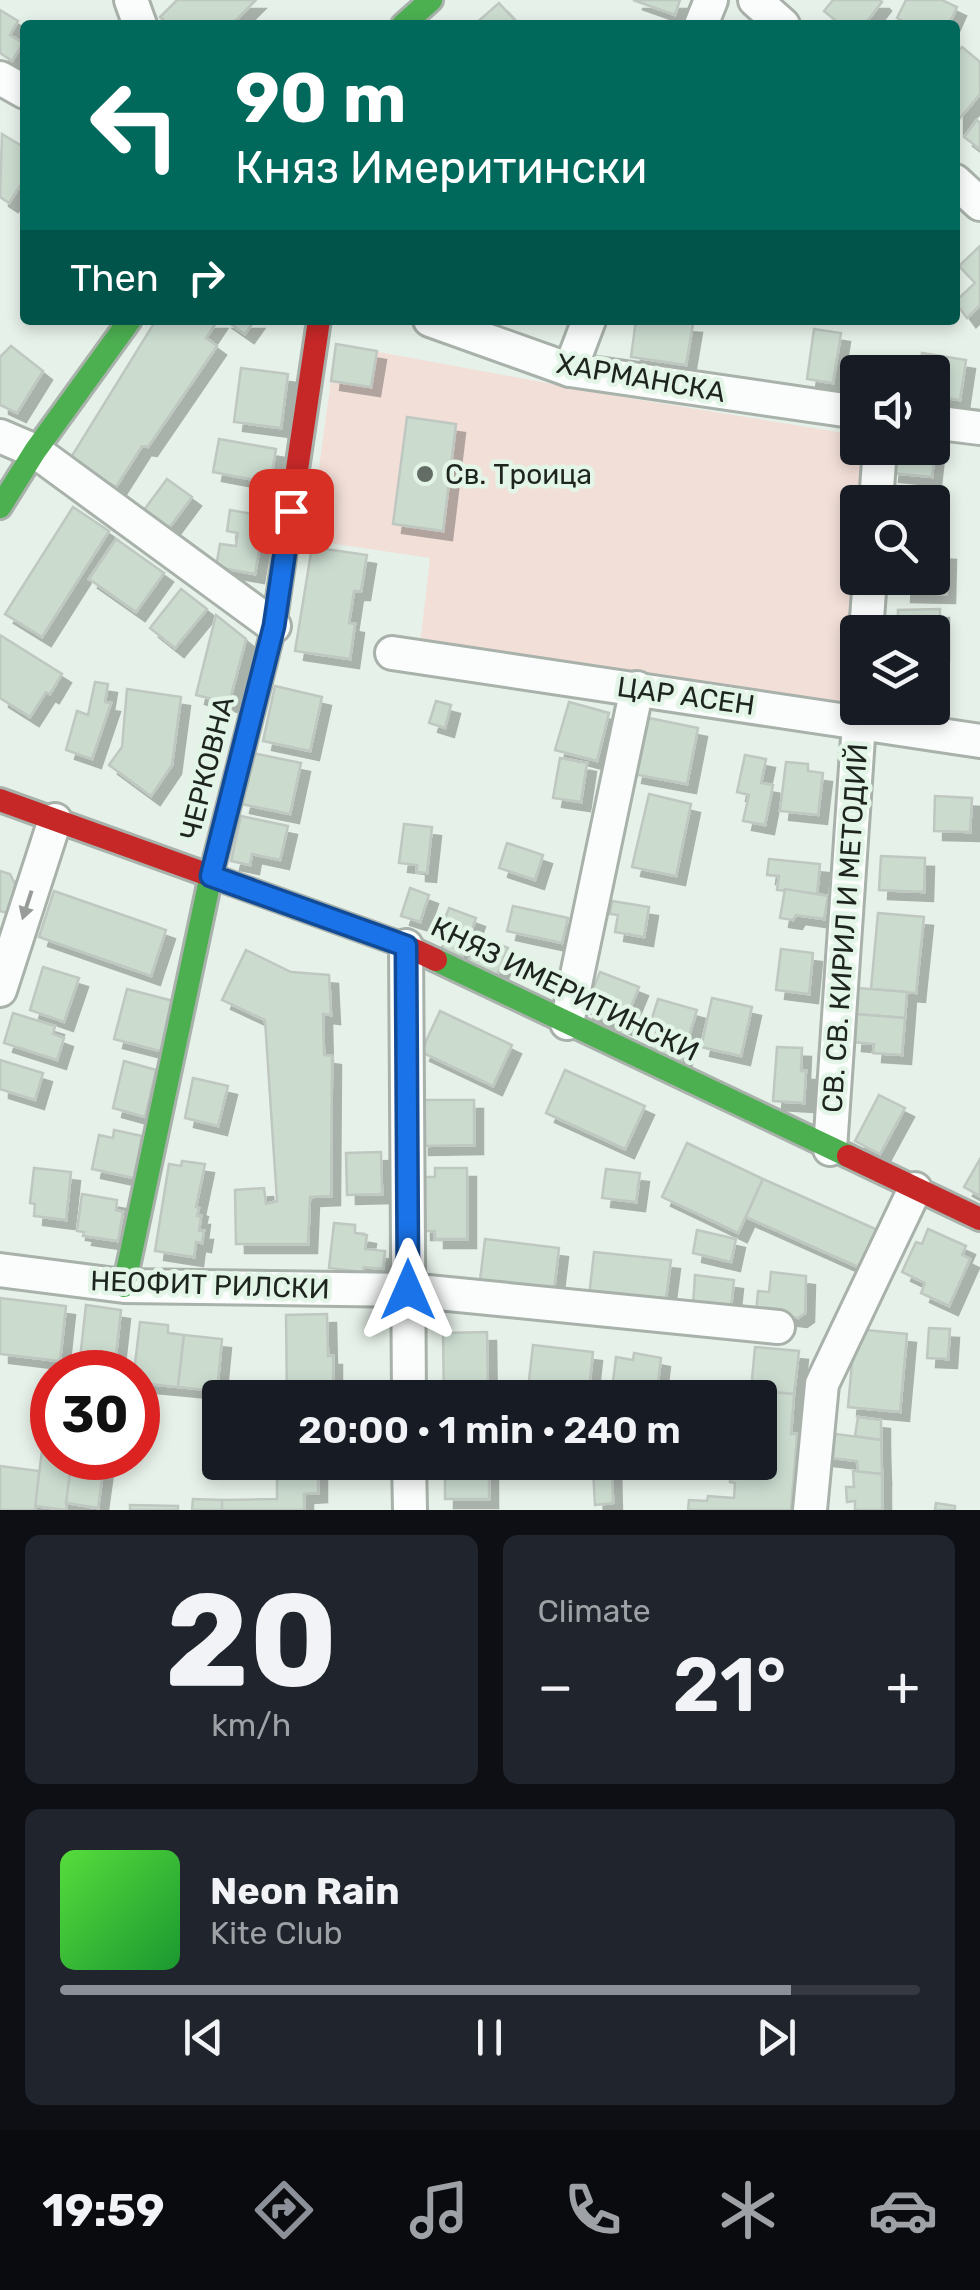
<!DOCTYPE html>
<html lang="en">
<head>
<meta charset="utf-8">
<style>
  :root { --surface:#171b24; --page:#20242c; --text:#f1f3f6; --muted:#9ea1a6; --line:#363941; --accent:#8c9099 }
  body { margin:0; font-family:Rubik,sans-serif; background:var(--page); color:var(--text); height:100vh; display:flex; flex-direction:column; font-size:38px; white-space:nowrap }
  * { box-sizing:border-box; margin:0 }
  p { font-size:32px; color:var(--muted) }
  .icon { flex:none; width:55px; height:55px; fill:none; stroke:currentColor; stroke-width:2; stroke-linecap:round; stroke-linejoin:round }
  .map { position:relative; height:1510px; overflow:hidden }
  .details { display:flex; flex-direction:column; gap:25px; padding:25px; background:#0d0f14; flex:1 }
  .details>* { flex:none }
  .guide { position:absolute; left:20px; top:20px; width:940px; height:305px; border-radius:10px; box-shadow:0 5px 15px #0003; background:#00695c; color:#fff; overflow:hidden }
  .tools { position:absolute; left:840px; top:355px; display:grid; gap:20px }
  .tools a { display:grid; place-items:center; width:110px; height:110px; border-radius:10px; background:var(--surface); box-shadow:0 5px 15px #0003; font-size:50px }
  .speed { position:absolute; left:30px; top:1350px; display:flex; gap:20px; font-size:50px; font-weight:700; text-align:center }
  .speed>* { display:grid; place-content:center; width:130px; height:130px; border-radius:50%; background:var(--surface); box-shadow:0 5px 15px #0003; line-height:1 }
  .speed .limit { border:15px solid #d22; background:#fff; color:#111 }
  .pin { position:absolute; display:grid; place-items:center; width:85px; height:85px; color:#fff; margin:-42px; border-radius:20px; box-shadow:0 5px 15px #0006 }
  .me { position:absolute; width:110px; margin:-55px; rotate:0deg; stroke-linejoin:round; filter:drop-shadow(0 0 8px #0008) }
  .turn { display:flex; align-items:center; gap:35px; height:210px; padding:0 50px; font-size:45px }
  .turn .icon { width:130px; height:130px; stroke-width:2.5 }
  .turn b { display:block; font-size:70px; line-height:85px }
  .then { display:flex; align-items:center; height:95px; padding:0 50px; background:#0003; gap:20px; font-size:38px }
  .big { font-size:75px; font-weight:600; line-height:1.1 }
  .details .widget { flex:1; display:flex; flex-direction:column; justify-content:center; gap:15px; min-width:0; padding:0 35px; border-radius:15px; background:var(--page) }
  .details .dial { align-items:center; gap:0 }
  .dial b { font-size:130px; line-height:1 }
  .song { display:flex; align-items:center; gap:30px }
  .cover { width:120px; height:120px; border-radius:15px; background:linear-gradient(135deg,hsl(110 70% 55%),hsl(130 70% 35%)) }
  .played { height:10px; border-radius:5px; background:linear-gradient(90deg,var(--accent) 85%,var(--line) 85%) }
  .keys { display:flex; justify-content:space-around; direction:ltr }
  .heat { display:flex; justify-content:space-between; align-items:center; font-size:55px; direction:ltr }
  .details .tiles { flex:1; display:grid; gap:25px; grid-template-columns:1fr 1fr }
  .widget:last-child { grid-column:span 2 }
  .trip { position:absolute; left:202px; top:1380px; width:575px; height:100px; border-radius:10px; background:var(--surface); box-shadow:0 5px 15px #0003; font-weight:600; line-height:100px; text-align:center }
  .dock { display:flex; height:160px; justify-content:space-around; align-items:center; background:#090b0e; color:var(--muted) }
  .dock .icon { width:70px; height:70px }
  .dock .selected { color:var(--accent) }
  .dock b { font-size:45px; color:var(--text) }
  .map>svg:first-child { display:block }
</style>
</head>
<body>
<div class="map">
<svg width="980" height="1510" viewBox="0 0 980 1510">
  <defs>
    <filter id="shadow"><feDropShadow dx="9" dy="9" stdDeviation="0" flood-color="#0004"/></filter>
  </defs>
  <rect width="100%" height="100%" fill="#e6f1e9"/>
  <polygon fill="#f2dfd8" points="336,344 622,397 857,435 858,448 864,448 841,712 419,653 430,558 309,540"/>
  <g fill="#cbdccf" stroke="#bfc7c1" stroke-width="2.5" filter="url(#shadow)">
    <polygon points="177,0 256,0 231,25 168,25 160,17"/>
    <polygon points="633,0 680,0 675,15"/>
    <polygon points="833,0 880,0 882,2 864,25 841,25 824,11"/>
    <polygon points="906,0 942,0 957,7 949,25 911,25 897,18"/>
    <polygon points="499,3 519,25 474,25"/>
    <polygon points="0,10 18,21 10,35 23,43 12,61 0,53"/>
    <polygon points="962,47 980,62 980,94 955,124 955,55"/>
    <polygon points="977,120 980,123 980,149 964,137"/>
    <polygon points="2,134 25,148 25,178 9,203 0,197"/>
    <polygon points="980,246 980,305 967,318 955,302 975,283 959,266"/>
    <polygon points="156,320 218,320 206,338 217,346 148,447 142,446 116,487 70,459"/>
    <polygon points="225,320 255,320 245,334"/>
    <polygon points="636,320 693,324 686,365 631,357"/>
    <polygon points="814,329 841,333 833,383 807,379"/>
    <polygon points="336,344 377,351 371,387 331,381"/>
    <polygon points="11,346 43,371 17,413 0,405 0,357"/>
    <polygon points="922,353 966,360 960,400 932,396 932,372 920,372"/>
    <polygon points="241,368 288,374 281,428 234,422"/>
    <polygon points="407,417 456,424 443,531 393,524"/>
    <polygon points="932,432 937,432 932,477 890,473 893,448 932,448"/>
    <polygon points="219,439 276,449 270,483 213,472"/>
    <polygon points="167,479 192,497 169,528 144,510"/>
    <polygon points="73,507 109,531 42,637 5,614"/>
    <polygon points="230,510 265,516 255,574 216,567 220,544 236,546 238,533 227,531"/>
    <polygon points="116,539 164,573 136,612 89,579"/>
    <polygon points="312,547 367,555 361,591 354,591 349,623 355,624 350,659 295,651"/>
    <polygon points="932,550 947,551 946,594 902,593 903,578 932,578"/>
    <polygon points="181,589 207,609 175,648 150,628"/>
    <polygon points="940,609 940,652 932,652 932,632 898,632 898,610"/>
    <polygon points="216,615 246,639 229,703 196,695"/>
    <polygon points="0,635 62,674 50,694 46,692 30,717 0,698"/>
    <polygon points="95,682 108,684 105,702 111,703 92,759 66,750 77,711 88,715"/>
    <polygon points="275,686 322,697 310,751 263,741"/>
    <polygon points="127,689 181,697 172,765 151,796 109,765 122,747"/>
    <polygon points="436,701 451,705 445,728 429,723"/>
    <polygon points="569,702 609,713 597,761 555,750"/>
    <polygon points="872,708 927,708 927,714 872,712"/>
    <polygon points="644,717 698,728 687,784 633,774"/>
    <polygon points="252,753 301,763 290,814 241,804"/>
    <polygon points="745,755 766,759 761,783 773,785 765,825 743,821 749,795 737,792"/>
    <polygon points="560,758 587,763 581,802 553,798"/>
    <polygon points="786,762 808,764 808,771 823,773 818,815 780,811"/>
    <polygon points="649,794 691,804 676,876 632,867"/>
    <polygon points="935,796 972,798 970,832 934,831"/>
    <polygon points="241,816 288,826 280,860 252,854 250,865 231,861"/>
    <polygon points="404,824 432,827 427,873 417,872 417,865 399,863"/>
    <polygon points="507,843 543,855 535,880 499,868"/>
    <polygon points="881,856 925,858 924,892 879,890"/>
    <polygon points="769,859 820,864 817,894 777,890 779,876 767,875"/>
    <polygon points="0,871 10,874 18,890 11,914 0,911"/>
    <polygon points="410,888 429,895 420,922 401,916"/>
    <polygon points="785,889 828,896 824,919 796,915 793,920 780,918"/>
    <polygon points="54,891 166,930 151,976 39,937"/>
    <polygon points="612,901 649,907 644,937 615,932 618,915 610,914"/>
    <polygon points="513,906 568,918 562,943 507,931"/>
    <polygon points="449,908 476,918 462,957 441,950 449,929 442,926"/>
    <polygon points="878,913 924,917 916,993 871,989"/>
    <polygon points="479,936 508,948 496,978 467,965"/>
    <polygon points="781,949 813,953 809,994 776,990"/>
    <polygon points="246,950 291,972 329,975 331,1015 323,1014 324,1055 332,1056 331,1196 310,1197 308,1244 236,1244 235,1190 264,1188 266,1204 277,1201 265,1020 222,1000"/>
    <polygon points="43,967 79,978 64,1022 30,1010"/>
    <polygon points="600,972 639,987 623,1026 584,1011"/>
    <polygon points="857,988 907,992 905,1018 855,1014"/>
    <polygon points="127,989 177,1002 164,1052 114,1039"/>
    <polygon points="712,998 752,1007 741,1056 701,1047"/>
    <polygon points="658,999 697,1010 681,1062 650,1052 660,1020 652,1018"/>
    <polygon points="440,1011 512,1045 493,1086 421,1052"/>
    <polygon points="13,1013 55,1026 53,1034 64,1038 57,1060 4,1043"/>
    <polygon points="855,1014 905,1018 902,1055 873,1053 874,1044 853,1042"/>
    <polygon points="777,1047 802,1048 801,1071 806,1071 804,1103 773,1101"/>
    <polygon points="0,1060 43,1073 35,1100 0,1089"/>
    <polygon points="124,1061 156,1070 145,1117 113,1108"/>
    <polygon points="565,1070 645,1106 625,1149 546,1113"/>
    <polygon points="193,1078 228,1086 218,1126 185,1118"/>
    <polygon points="879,1095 905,1108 880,1154 855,1141"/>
    <polygon points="420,1100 474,1100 474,1145 420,1146"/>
    <polygon points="114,1130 142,1136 134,1178 92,1169 99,1135 113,1138"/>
    <polygon points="687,1143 763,1179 738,1233 662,1197"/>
    <polygon points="381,1152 382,1194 347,1195 346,1153"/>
    <polygon points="980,1159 980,1196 964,1187"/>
    <polygon points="182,1161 205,1164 196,1207 199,1208 197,1216 201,1216 199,1231 204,1231 202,1243 196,1242 194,1257 155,1251 169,1164 181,1166"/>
    <polygon points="34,1168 71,1172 66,1220 34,1216 35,1204 30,1203"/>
    <polygon points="435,1168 467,1168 467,1239 435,1239 435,1231 422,1231 422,1177 435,1177"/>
    <polygon points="606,1169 640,1173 636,1202 602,1198"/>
    <polygon points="763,1179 882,1232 865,1270 746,1217"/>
    <polygon points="82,1194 117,1200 116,1210 123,1212 118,1241 83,1236 84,1232 77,1231"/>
    <polygon points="334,1223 355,1225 355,1233 367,1235 365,1249 385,1251 383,1269 364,1267 363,1272 329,1268"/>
    <polygon points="928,1229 966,1246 962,1255 970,1259 949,1306 921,1293 925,1283 902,1272 916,1242 922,1244"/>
    <polygon points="697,1230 736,1239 731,1262 693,1253"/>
    <polygon points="485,1239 559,1248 553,1298 479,1289"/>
    <polygon points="594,1252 671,1260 665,1306 589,1297"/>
    <polygon points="771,1272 806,1276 805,1313 798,1318 756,1313 758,1291 769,1292"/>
    <polygon points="695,1275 734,1280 731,1308 693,1305"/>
    <polygon points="0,1298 66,1306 60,1361 0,1354"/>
    <polygon points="86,1305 121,1310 115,1364 80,1359"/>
    <polygon points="327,1314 328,1356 333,1356 333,1392 329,1392 329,1398 287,1398 286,1315"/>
    <polygon points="140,1322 168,1325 168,1333 184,1335 178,1387 138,1383 138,1372 134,1372"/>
    <polygon points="929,1328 950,1329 948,1359 927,1358"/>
    <polygon points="855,1329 907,1334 900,1412 848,1407"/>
    <polygon points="487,1332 488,1398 444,1398 443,1333"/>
    <polygon points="184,1335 222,1339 217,1391 178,1387"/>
    <polygon points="533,1345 593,1352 588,1398 527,1398"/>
    <polygon points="755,1347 799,1351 794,1394 751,1390"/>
    <polygon points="634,1353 661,1358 656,1398 611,1398 616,1357 633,1360"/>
    <polygon points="726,1389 794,1394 791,1434 797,1434 791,1510 688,1510 689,1500 707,1501 708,1496 734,1498 735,1483 730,1482 732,1462 760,1462 760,1398 726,1398"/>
    <polygon points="858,1417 881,1420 881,1440 855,1436"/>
    <polygon points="828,1433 881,1440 882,1474 858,1472 857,1461 824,1457"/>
    <polygon points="42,1451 52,1452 52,1458 72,1458 66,1510 35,1506"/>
    <polygon points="72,1458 105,1458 98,1508 66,1503"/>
    <polygon points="277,1462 318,1462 318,1493 304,1494 304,1510 222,1510 222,1500 277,1499"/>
    <rect x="445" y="1462" width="44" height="37"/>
    <polygon points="586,1462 612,1462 613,1503 595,1505 593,1468 587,1468"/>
    <polygon points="0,1466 39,1471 35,1510 0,1510"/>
    <polygon points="853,1471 882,1474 882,1510 855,1510 855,1501 847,1502 846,1487 854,1487"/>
    <polygon points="193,1499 222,1500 222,1510 192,1510"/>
    <polygon points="936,1503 955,1506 955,1510 935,1510"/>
    <polygon points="130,1505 178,1506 178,1510 130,1510"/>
  </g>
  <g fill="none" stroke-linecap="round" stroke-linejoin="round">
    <g stroke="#a8b1aa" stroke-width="38">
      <g id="street">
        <polyline points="131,0 140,25"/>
        <polyline points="755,0 783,25"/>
        <polyline points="701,25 711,0"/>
        <polyline points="0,78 25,92"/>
        <polyline points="955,181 980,204"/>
        <polyline points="430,320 570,370 858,412"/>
        <polyline points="570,370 589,320"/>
        <polyline points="932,422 980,428"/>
        <polyline points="0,436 35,451 274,626"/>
        <polyline points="876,502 880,448"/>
        <polyline points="866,632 870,578"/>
        <polyline points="392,653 980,741"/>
        <polyline points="406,946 409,1398"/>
        <polyline points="0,990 55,820"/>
        <polyline points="567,1023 637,688"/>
        <polyline points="830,1149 860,708"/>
        <polyline points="0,1270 124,1286 408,1290 778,1327"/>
        <polyline points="409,1462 410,1510"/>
        <polyline points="810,1510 822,1384 915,1189"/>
      </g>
    </g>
    <g stroke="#a8b1aa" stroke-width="28">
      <g id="fast">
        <polyline points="403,25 431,0"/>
        <polyline points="0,507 35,451 130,320"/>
        <polyline points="436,960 848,1156"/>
        <polyline points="124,1286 211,875 236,777"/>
      </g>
    </g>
    <g stroke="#a8b1aa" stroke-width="28">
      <g id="jam">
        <polyline points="236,777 274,626 319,320"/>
        <polyline points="0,800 406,946 436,960"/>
        <polyline points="848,1156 980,1219"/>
      </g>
    </g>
    <use href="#street" stroke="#fbfdfc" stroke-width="32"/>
    <use href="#fast" stroke="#4caf50" stroke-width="22"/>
    <use href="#jam" stroke="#c62828" stroke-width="22"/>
  </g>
  <defs><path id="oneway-solid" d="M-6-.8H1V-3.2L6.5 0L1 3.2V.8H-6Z" transform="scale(2.5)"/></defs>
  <use fill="#989c99" href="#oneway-solid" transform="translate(27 905) rotate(108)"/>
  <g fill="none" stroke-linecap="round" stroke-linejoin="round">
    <g stroke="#114b97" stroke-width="25">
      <polyline id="route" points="291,511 274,626 211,876 406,946 408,1290"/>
    </g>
    <use href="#route" stroke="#1a73e8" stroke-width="18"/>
  </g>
  <circle fill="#646c66" stroke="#e2f5e6" stroke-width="4" cx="425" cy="474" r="10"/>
  <g text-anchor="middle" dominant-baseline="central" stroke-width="9" stroke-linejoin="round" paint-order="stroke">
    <g font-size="28" fill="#1e251f" stroke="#e2f5e6">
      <text transform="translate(641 378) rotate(10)">ХАРМАНСКА</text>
      <text transform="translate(686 696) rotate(8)">ЦАР АСЕН</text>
      <text transform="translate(207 768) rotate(-76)">ЧЕРКОВНА</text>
      <text transform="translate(845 928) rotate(-86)">СВ. СВ. КИРИЛ И МЕТОДИЙ</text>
      <text transform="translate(565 989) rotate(26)">КНЯЗ ИМЕРИТИНСКИ</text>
      <text transform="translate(210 1285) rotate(2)">НЕОФИТ РИЛСКИ</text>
    </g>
    <g font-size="28" fill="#1e251f" stroke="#e2f5e6" text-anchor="start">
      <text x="445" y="474">Св. Троица</text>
    </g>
  </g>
</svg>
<div class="tools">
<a><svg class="icon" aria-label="sound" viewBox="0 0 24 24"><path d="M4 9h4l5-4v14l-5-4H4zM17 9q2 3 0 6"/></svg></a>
<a><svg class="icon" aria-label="search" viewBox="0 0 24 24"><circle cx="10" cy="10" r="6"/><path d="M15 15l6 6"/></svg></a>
<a><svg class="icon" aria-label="layers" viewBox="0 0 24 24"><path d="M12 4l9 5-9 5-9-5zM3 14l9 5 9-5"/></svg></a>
</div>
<div class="speed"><div class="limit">30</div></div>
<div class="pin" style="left:291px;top:511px;background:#d93025"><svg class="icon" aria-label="arrive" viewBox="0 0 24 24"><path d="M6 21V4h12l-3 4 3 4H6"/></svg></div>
<svg class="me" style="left:408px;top:1290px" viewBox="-20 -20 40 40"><path d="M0-17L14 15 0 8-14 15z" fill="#1a73e8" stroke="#fff" stroke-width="4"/></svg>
<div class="trip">20:00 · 1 min · 240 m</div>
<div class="guide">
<div class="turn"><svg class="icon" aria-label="left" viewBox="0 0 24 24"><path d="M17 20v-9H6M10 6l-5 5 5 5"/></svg><div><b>90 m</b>Княз Имеритински</div></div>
<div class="then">Then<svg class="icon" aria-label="right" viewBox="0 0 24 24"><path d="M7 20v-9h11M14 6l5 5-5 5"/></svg></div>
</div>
</div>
<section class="details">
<div class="tiles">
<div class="widget dial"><b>20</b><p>km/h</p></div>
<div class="widget"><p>Climate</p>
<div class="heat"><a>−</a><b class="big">21°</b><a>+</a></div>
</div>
<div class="widget">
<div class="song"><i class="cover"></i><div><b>Neon Rain</b><p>Kite Club</p></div></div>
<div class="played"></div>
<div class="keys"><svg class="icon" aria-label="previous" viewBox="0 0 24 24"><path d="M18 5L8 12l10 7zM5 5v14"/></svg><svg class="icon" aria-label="pause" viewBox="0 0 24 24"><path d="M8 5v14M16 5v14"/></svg><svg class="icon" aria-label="next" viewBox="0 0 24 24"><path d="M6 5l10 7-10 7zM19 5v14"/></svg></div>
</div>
</div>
</section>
<nav class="dock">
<b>19:59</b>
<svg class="icon selected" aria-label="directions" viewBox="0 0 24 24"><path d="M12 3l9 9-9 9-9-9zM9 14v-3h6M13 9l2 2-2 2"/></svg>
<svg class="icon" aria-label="music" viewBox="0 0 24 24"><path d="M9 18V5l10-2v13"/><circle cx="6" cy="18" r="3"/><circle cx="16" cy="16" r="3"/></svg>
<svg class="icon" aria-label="phone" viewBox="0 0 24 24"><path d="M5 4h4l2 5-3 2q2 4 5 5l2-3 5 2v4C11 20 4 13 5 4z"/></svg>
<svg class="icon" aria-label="climate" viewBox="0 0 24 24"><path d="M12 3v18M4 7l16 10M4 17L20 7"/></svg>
<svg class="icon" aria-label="car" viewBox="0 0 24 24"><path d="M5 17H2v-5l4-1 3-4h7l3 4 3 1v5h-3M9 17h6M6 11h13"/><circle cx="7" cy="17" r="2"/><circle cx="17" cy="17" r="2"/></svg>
</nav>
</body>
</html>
